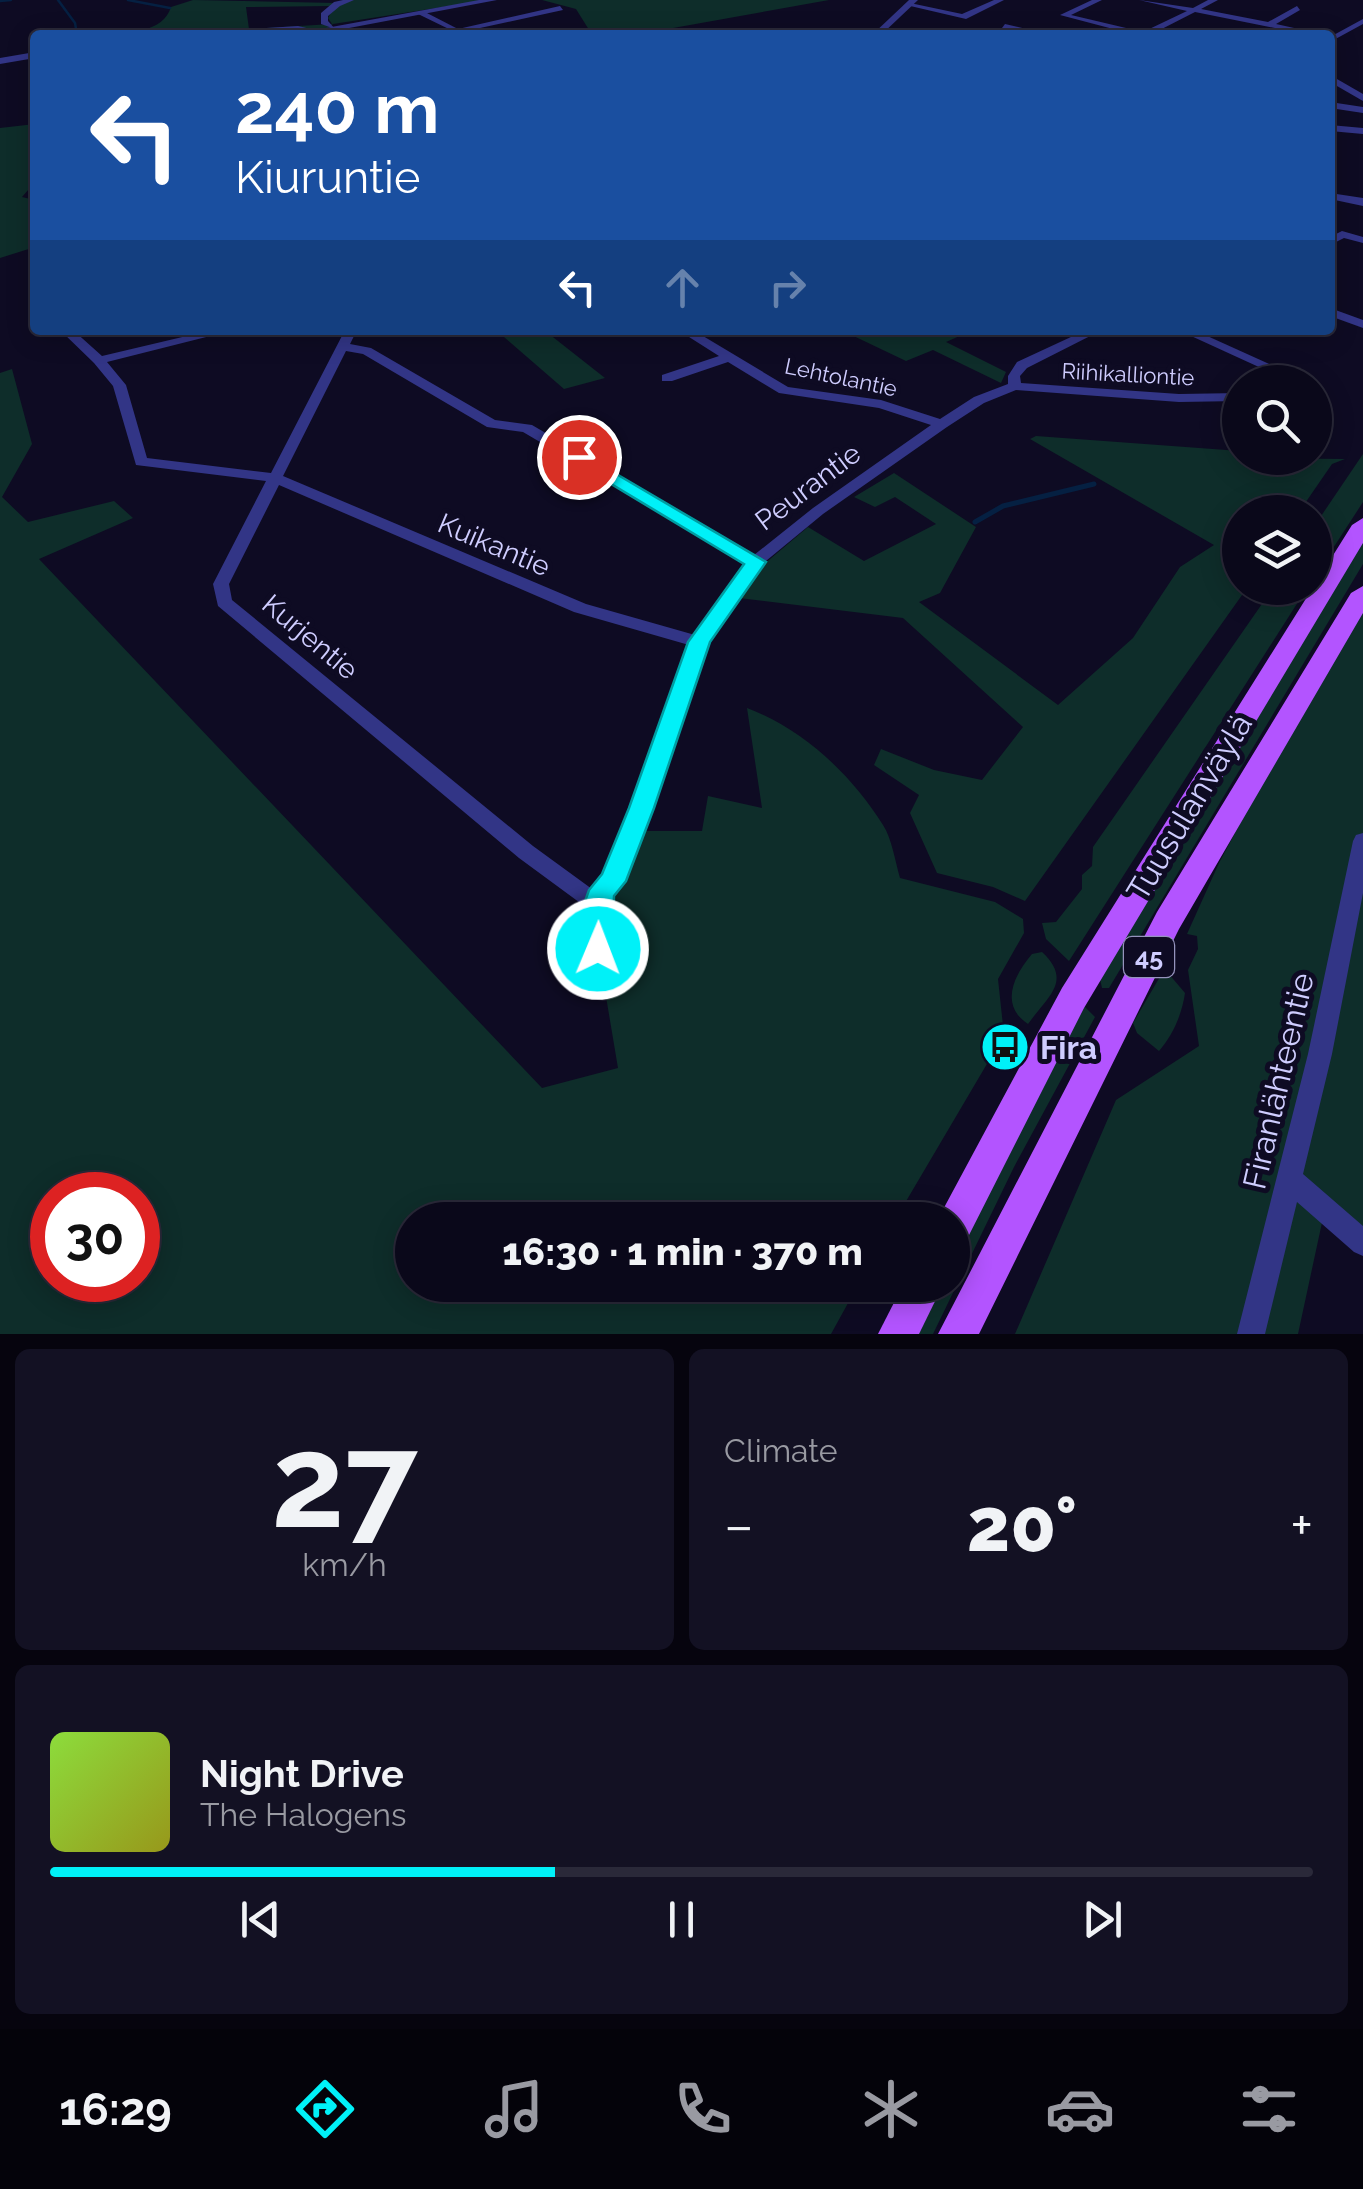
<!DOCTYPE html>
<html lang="en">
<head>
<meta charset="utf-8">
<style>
  :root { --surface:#0a081a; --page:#131123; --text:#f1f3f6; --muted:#999aa2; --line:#2a2939; --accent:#00f1f8 }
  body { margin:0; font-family:Raleway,sans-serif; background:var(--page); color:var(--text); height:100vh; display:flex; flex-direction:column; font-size:38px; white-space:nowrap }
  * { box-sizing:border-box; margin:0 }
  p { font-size:32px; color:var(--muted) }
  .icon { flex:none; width:55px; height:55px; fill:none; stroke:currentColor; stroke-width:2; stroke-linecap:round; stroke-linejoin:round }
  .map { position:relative; height:1334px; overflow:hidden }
  .sheet { display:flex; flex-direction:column; gap:15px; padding:15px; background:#06040e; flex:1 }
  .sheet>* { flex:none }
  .hud { position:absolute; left:30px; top:30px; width:1305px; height:305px; border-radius:10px; box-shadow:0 5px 25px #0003,0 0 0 2px var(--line); background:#1a4fa0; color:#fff; overflow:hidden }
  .fabs { position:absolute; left:1222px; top:365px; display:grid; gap:20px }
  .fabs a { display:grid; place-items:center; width:110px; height:110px; border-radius:50%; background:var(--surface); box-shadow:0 5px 25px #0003,0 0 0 2px var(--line); font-size:50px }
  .speed { position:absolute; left:30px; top:1172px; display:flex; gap:20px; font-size:50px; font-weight:700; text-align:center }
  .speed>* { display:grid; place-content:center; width:130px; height:130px; border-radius:50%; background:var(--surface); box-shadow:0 5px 25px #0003,0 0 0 2px var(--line); line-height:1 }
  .speed .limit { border:15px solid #d22; background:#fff; color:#111 }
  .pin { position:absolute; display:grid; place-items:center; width:85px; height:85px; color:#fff; margin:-42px; border:5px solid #fff; border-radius:50%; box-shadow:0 2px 10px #0007 }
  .me { position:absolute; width:110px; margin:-55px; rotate:1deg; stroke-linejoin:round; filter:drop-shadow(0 0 8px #0008) }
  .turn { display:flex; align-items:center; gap:35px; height:210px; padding:0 40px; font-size:45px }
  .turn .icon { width:130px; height:130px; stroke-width:2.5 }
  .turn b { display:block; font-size:70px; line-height:85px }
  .lanes { display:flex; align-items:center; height:95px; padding:0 40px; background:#0003; justify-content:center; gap:50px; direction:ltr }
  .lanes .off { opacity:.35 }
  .big { font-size:75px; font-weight:800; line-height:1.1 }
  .sheet .widget { flex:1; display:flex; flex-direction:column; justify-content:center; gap:15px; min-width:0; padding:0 35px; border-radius:15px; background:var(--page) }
  .sheet .dial { align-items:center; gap:0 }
  .dial b { font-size:130px; line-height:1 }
  .song { display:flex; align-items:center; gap:30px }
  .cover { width:120px; height:120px; border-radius:15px; background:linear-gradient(135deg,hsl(90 70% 55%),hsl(60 70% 35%)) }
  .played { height:10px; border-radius:5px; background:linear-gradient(90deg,var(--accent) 40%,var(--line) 40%) }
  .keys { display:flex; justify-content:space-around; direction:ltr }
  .heat { display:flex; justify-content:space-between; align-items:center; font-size:55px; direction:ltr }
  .sheet .tiles { flex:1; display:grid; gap:15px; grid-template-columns:1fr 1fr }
  .widget:last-child { grid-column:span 2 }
  .trip { position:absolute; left:395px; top:1202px; width:575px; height:100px; border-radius:50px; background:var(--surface); box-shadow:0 5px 25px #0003,0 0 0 2px var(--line); font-weight:800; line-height:100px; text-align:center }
  .menu { display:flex; height:160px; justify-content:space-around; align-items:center; background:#04030a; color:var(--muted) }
  .menu .icon { width:70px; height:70px }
  .menu .selected { color:var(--accent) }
  .menu b { font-size:45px; color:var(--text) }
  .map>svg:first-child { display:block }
</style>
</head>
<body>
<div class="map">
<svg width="1363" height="1334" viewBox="0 0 1363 1334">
  <rect width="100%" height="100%" fill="#0e0b23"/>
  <g fill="#0e2d2a" fill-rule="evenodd">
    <path d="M193,0L335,3L330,6L246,7L249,29L332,24L328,18L334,7L353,0H488L333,24L326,29L106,35C129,32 163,33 171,7Z"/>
    <polygon points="542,0 829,0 634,35 584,35 591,33 576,9"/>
    <polygon points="35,124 35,182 22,197 35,200 35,247 0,258 0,128"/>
    <polygon points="496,330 544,330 605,378 564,389"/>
    <polygon points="841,330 973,330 946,342 1006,372 1001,383 933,350 906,361"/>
    <path d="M12,369L32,444L2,497L28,522L114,501L133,518L39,559L542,1088L618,1068L598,949L599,900L632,831H702L708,796L762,808L747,708C803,729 851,774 883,825C892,839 895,861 900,878L995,902L1023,919L1024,933L998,979L1004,1035L895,1220H412V1285H858L831,1334H0V373ZM52,1195H138V1280H52Z"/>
    <polygon points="1036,436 1240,451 1240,458 1345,459 1332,464 1299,512 1240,512 1240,588 1247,588 1025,901 993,887 937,873 910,813 919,795 874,765 881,749 934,770 982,780 1023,727 903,618 739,598 763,565 808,527 864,561 936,524 895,497 875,507 854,497 894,473 976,527 940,593 919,602 1058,705 1133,638 1180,567 1214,545 1030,439"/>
    <polygon points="1363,454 1363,502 1315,576 1315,525"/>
    <polygon points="1363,542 1363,564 1109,988 1102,988 1100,979"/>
    <polygon points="1273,588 1307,588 1069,961 1046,939 1042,923 1056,922 1082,889 1082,875 1092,866 1093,847"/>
    <polygon points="1363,610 1363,1240 1326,1204 1298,1334 1015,1334 1116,1100 1199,1046 1188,970 1198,949 1197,936 1187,934 1219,863 1293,724"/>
    <path d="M1042,952C1073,981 1048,996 1028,1024C999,1005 1014,975 1032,954Z"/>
    <path d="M1168,973L1185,993C1182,1014 1173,1035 1159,1051L1137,1033L1133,1023L1161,975Z"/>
    <polygon points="1083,1005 1095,1017 1014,1167 933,1334 912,1334 938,1285 952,1285 953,1256"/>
  </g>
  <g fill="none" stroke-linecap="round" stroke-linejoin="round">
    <g stroke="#052042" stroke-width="2.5">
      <polyline points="58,0 75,23 77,35"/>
      <polyline points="128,0 170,8"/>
      <polyline points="0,1 11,0"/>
    </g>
    <polyline stroke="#052042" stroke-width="5" points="975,522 1003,506 1094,484"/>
    <g fill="#323586" fill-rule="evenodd">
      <polygon points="343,0 354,0 340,6 328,16 328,21 335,29 321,24 321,13 334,2"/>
      <polygon points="994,0 1004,0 966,19 906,5 910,3 962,14"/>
      <polygon points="1092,0 1102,0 1071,15 1143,32 1187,11 1139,0 1193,8 1208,0 1218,0 1201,9 1268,22 1297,6 1300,10 1276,24 1326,35 1310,35 1195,12 1150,35 1136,35 1060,15"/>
      <polygon points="560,6 563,10 457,33 416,13 423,11 458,29"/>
      <polygon points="1363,19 1363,24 1330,42 1330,37"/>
      <polygon points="1005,24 1043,33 1044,35 1031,35 1002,28"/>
      <polygon points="1330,75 1363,94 1363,101 1330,82"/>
      <polygon points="1330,102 1363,107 1363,113 1330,108"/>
      <polygon points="1330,125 1363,128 1363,134 1330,131"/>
      <polygon points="1342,231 1363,237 1363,243 1344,238 1330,245 1330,237"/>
      <polygon points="1330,308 1363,320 1363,328 1330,316"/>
      <path d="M60,330H73L102,356L212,330H234L107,362L126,385L147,458L271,473L345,330H357L350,344L371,348L495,420L532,425L754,555L813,508L931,425L879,408L779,393L728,362L672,381H662V375L719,356L678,330H693L788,387L881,400L940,419L974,397L1008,384V376L1017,362L1086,330H1102L1027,368L1020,376L1021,383L1179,394L1240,393V401L1179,402L1016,390L984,403L947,427L823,514L761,565L707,643L644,827L622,881L611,894L609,904V949L606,955L598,958L590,955L587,949V908L519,858L218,606L213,584L266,481L136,465L113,386L94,363ZM346,351L363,354L487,427L523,432L746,563L695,635L586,604L283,476ZM279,485L574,612L689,645L624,827L604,876L592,889L533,846L232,600L229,584Z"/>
      <polygon points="1178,330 1194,330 1309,382 1292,382"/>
      <polygon points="1315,386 1323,389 1323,395 1315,395"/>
      <polygon points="1363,833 1363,893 1332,1054 1303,1174 1363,1226 1363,1256 1354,1252 1297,1202 1265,1334 1237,1334 1308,1054 1353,841 1356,835"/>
    </g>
    <g fill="#323586" fill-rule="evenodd">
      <polygon points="479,0 497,0 328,32 334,35 298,32 159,35 298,26 315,30"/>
      <polygon points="909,0 918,0 881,35 872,35"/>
      <polygon points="35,52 35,58 0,64 0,58"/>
      <polygon points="1330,193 1363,198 1363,206 1330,199"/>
    </g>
    <g fill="#b354ff" fill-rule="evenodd">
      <polygon points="1363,518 1363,543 1084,1008 965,1243 952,1249 952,1220 937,1220 939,1217 1062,988 1352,525"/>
      <polygon points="1363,586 1363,613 1179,929 979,1334 938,1334 1157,912 1351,593"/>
      <polygon points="903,1285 943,1285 919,1334 878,1334"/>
    </g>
  </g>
  <polygon fill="#00f1f8" stroke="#009da1" stroke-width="2.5" points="579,452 766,562 710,642 654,808 626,881 614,896 612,949 608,958 598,961 588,958 584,949 584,904 589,890 602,874 629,808 688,642 744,564 573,461 573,453"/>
  <defs>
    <g id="bus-disc" transform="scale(2.5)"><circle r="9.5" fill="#00f1f8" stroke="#0e0b23"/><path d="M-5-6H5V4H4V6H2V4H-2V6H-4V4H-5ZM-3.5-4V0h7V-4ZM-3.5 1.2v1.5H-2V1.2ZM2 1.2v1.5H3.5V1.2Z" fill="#111"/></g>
  </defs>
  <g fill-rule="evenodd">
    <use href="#bus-disc" x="1005" y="1047"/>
  </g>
  <g text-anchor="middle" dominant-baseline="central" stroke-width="10" stroke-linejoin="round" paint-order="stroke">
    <g font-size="22" fill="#cfcdff" stroke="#0e0b23">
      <text transform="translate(1128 374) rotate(3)">Riihikalliontie</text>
      <text transform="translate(841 377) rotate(12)">Lehtolantie</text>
    </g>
    <rect fill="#0e0b23" stroke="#9593bd" stroke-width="2.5" x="1124" y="937" width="50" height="40" rx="8"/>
    <g font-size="25" font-weight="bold" fill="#cfcdff">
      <text x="1149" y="957">45</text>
    </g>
    <g font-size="28" fill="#cfcdff" stroke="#0e0b23">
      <text transform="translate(808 487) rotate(-37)">Peurantie</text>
      <text transform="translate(494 545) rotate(23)">Kuikantie</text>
      <text transform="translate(310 637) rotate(40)">Kurjentie</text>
    </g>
    <g font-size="32" fill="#cfcdff" stroke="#0e0b23">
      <text transform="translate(1189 807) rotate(-59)">Tuusulanväylä</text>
      <text transform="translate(1278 1081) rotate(-77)">Firanlähteentie</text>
    </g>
    <g font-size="32" font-weight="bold" fill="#cfcdff" stroke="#0e0b23" text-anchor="start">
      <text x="1040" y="1047">Fira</text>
    </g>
  </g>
</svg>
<div class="fabs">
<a><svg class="icon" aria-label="search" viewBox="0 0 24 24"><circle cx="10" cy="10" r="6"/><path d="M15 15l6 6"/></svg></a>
<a><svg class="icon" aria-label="layers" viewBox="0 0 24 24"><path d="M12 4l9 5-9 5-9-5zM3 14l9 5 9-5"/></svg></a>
</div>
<div class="speed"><div class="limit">30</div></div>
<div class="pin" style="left:579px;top:457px;background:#d93025"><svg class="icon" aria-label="arrive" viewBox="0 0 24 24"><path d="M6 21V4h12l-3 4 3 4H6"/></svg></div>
<svg class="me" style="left:598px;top:949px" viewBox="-20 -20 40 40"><circle r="17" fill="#00f1f8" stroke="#fff" stroke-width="3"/><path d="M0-11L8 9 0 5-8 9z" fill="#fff"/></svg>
<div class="trip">16:30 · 1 min · 370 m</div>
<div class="hud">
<div class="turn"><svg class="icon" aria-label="left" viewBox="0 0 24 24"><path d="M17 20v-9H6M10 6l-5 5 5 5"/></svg><div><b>240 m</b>Kiuruntie</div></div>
<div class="lanes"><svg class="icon" aria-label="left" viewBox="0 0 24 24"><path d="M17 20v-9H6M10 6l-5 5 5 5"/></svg><svg class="icon off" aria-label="ahead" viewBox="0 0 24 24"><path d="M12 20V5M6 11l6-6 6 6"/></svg><svg class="icon off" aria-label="right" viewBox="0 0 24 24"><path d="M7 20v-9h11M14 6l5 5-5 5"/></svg></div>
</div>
</div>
<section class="sheet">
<div class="tiles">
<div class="widget dial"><b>27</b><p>km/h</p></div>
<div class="widget"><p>Climate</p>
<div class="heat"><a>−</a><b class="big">20°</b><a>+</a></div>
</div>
<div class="widget">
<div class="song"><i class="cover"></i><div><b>Night Drive</b><p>The Halogens</p></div></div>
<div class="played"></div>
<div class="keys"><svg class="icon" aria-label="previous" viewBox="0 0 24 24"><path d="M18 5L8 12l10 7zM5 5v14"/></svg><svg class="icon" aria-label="pause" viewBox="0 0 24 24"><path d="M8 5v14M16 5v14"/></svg><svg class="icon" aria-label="next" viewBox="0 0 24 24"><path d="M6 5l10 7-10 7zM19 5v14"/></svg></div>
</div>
</div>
</section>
<nav class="menu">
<b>16:29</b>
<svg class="icon selected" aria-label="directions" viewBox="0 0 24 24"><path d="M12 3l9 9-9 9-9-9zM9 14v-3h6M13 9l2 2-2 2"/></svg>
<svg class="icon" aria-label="music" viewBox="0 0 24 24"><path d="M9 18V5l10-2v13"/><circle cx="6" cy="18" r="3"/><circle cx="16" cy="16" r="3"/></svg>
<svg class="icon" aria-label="phone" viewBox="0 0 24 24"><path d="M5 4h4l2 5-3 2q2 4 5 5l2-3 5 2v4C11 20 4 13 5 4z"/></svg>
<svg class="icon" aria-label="climate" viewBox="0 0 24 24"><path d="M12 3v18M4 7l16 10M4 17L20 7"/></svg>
<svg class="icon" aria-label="car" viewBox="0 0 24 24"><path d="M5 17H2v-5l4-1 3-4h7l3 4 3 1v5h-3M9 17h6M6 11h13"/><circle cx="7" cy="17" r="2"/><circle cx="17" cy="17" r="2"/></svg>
<svg class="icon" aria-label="filters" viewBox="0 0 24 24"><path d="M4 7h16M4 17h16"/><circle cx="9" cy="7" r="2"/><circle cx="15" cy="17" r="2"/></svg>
</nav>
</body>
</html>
